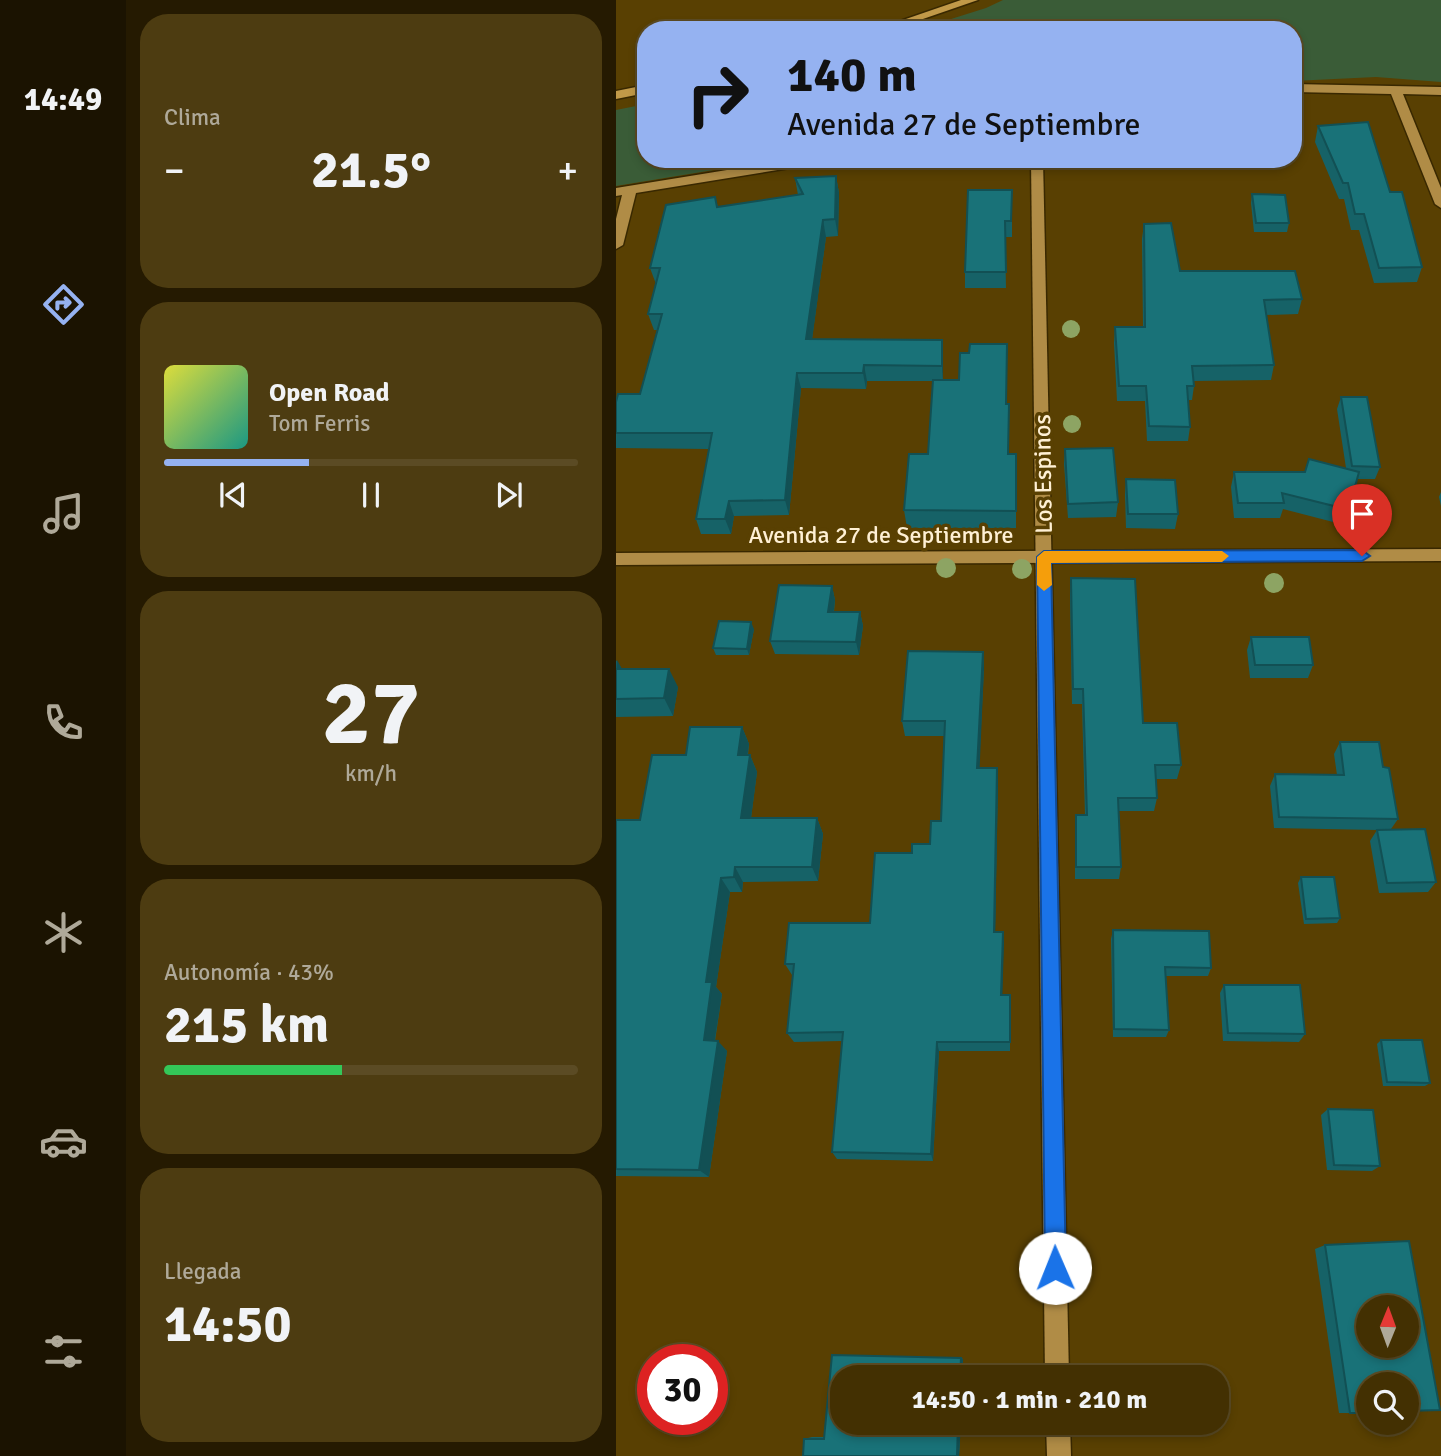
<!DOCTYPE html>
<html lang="es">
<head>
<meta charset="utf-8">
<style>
  :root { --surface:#433002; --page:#4d3c11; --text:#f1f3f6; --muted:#afa999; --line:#5b4b24; --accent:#95b2f1 }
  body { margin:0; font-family:Signika,sans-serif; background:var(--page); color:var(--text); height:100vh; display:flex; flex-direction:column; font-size:26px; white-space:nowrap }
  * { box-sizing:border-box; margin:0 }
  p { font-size:23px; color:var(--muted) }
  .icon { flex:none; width:38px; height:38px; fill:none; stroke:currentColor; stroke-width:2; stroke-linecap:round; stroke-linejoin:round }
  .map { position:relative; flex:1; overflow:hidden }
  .sheet { display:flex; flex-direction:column; gap:14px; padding:14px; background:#251a01; width:490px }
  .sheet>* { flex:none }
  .hud { position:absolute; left:21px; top:21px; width:665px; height:147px; border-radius:28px; box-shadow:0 4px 10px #0003,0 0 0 2px var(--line); background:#95b2f1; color:#111; overflow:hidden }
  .needle { width:46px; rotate:1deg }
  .tools { position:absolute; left:740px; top:1295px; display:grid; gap:14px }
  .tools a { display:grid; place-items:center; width:63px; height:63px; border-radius:50%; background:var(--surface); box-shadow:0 4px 10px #0003,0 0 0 2px var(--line); font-size:35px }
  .speed { position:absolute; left:21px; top:1344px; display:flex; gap:14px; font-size:35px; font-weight:700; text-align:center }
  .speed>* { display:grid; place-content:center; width:91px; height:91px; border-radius:50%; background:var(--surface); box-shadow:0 4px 10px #0003,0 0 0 2px var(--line); line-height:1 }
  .speed .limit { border:10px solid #d22; background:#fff; color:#111 }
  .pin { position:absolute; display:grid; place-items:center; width:60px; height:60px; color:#fff; margin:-72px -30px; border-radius:50% 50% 50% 0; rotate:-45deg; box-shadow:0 0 7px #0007 }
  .pin .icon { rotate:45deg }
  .me { position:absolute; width:77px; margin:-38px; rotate:359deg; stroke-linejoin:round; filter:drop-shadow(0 0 5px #0008) }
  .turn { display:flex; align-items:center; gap:24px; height:147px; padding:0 35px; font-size:32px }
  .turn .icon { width:91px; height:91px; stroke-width:2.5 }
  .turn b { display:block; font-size:49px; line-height:60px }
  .big { font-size:52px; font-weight:800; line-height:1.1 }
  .sheet .tile { flex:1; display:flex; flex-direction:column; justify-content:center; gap:10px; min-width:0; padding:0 24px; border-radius:28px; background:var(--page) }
  .sheet .dial { align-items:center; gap:0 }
  .dial b { font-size:91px; line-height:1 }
  .song { display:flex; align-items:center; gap:21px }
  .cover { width:84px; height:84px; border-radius:10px; background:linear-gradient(135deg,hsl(60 70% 55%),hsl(170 70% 35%)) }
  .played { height:7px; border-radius:4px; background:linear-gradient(90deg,var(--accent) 35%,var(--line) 35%) }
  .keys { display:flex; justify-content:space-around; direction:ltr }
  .heat { display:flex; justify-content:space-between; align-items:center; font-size:38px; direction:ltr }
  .charge { height:10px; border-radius:5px; background:linear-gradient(90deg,#34c759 43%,var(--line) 0) }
  .trip { position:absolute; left:214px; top:1365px; width:399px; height:70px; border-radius:28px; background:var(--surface); box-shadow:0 4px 10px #0003,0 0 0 2px var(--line); font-weight:800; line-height:70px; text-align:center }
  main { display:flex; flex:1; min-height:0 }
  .tab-bar { display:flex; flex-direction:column; width:126px; justify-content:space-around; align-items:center; background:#1b1301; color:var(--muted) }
  .tab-bar .icon { width:49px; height:49px }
  .tab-bar .current { color:var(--accent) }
  .tab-bar b { font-size:32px; color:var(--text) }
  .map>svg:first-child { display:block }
</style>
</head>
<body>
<main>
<nav class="tab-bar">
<b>14:49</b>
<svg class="icon current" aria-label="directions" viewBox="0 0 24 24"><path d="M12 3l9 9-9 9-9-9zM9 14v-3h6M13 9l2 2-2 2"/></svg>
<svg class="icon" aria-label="music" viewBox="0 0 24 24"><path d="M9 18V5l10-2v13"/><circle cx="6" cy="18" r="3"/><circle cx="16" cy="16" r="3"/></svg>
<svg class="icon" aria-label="phone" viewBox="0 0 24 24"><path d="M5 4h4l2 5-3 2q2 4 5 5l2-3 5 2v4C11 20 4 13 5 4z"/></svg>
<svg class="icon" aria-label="climate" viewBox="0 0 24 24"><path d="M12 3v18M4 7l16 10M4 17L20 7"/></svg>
<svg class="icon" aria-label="car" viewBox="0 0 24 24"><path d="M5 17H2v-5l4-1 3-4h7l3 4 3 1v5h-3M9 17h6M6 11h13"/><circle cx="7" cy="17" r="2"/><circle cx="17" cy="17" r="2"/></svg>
<svg class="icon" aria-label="filters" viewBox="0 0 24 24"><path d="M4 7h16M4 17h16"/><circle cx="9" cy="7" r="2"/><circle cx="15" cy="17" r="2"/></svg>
</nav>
<section class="sheet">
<div class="tile"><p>Clima</p>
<div class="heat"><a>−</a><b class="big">21.5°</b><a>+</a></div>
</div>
<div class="tile">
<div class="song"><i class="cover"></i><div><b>Open Road</b><p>Tom Ferris</p></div></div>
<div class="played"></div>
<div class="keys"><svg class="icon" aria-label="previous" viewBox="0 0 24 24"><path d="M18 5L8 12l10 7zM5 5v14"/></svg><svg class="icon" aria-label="pause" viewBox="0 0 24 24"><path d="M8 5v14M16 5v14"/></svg><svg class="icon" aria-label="next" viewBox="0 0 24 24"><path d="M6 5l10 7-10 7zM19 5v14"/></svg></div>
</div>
<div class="tile dial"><b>27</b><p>km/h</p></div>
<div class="tile"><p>Autonomía · 43%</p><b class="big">215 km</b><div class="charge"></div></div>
<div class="tile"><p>Llegada</p><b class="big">14:50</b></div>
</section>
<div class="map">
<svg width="825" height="1456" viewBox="0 0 825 1456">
  <rect width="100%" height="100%" fill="#594002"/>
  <g fill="#3a5c37">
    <polygon points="387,0 825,0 825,82 760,77 677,81 677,30 300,30 370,8"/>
    <polygon points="30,104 30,159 165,159 0,186 0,110"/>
  </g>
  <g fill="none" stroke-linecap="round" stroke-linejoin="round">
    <g stroke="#392800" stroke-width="3">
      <g id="minor">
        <polygon points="677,84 825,87 825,95 787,94 825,188 825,208 819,204 775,94 677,92"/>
        <polygon points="179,159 211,159 205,163 20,193 7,245 0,249 0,219 6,195 0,196 0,188"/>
        <polygon points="415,159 427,159 453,1377 429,1377"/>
        <polygon points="430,1423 454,1423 455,1456 431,1456"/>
      </g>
    </g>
    <g stroke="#392800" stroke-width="3">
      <polygon id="tertiary" points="825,549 825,561 0,565 0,553"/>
    </g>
    <g stroke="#392800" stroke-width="3">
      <g id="primary">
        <polygon points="345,0 362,0 275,30 258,30"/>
        <polygon points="30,85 30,93 0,99 0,91"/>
      </g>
    </g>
    <use href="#minor" fill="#b08c46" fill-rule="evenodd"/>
    <use href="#tertiary" fill="#b08c46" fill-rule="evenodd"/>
    <use href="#primary" fill="#c19948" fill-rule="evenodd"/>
  </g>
  <g fill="#8da463">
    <circle cx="455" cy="329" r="9"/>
    <circle cx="456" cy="424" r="9"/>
    <circle cx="330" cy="568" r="10"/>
    <circle cx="406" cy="569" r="10"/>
    <circle cx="658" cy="583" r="10"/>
  </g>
  <g fill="#166267">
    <polygon points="702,126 774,192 806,267 801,282 758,283 743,230 735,230 728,199 723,199 699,142"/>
    <polygon points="220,176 223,193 222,236 210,237 196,339 326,340 327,380 343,380 353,353 391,344 390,404 393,423 393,454 400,454 400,528 291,528 288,510 312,454 317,381 251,381 250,389 185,388 173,515 118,516 115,534 85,534 80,519 93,449 0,448 0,402 24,394 41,330 38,330 32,314 40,284 34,268 99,197 102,207 182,195 179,178"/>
    <polygon points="396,190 396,237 389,237 390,288 349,288 349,272"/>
    <polygon points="636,194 673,223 671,232 638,232 635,203"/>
    <polygon points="528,224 564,271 686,299 682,314 650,315 658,365 655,380 577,381 578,386 576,400 572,400 574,427 572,441 531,441 529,401 501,401 498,343 499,327 527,327 526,239"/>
    <polygon points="725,397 764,467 759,479 741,479 728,519 723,518 721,523 667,509 664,518 618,518 615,487 618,472 689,472 730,468 721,409"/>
    <polygon points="449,449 502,502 500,517 452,518 448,464"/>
    <polygon points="510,479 562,514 559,529 510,528 509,494"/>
    <polygon points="825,492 825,506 823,497"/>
    <polygon points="455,578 527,723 565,765 561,779 540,779 541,798 538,811 503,811 505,867 503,879 459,879 459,828 460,815 469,815 466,704 456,704 454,595"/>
    <polygon points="216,586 219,600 218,612 244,612 247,626 243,655 159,654 154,641"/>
    <polygon points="138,629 133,655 100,655 97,648"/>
    <polygon points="635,637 697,665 692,678 634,678 631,650"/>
    <polygon points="367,652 368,668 363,768 382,782 379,932 387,932 386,995 394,1005 394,1051 323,1051 317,1161 221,1159 216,1152 226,1041 178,1042 171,1033 177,975 176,975 169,964 254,923 296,853 314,844 325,821 328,736 289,736 286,721"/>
    <polygon points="0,660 6,669 62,687 57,716 0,717"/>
    <polygon points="126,727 133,744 132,755 134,755 141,772 135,818 201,818 207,834 202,881 127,882 126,892 114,892 100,987 106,994 99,1041 111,1051 93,1177 0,1176 0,820 24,820 70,755"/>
    <polygon points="724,742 767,767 782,819 775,829 820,882 812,892 763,893 754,841 761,830 658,828 654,786 659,774 721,775 718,754"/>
    <polygon points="685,877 724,918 721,923 688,924 682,883"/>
    <polygon points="497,930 595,968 592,976 550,976 553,1030 550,1037 497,1037 495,939"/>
    <polygon points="608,985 689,1034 683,1042 607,1041 604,993"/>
    <polygon points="765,1040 814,1083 809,1086 767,1086 761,1044"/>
    <polygon points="712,1109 764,1166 756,1171 711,1170 705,1115"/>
    <polygon points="709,1245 734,1413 723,1413 699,1249"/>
    <polygon points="216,1355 345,1358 347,1359 346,1377 226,1377 226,1423 345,1423 343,1456 187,1456 188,1439 196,1437 209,1437"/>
  </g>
  <g fill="#125054">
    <polygon points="220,176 223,193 222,236 219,219"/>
    <polygon points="207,220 210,237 194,355 190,339"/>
    <polygon points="326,340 327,356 327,381 326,366"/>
    <polygon points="248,365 251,381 250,389 247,373"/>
    <polygon points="181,373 185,388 173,515 169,500"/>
    <polygon points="113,501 118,516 115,534 109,519"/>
    <polygon points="216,586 219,600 216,625 212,612"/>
    <polygon points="244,612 247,626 243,655 240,642"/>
    <polygon points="135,622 138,629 133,655 131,649"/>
    <polygon points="367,652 368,668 363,782 361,768"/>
    <polygon points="1,660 11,678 0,672"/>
    <polygon points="53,669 62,687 57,716 48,698"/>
    <polygon points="126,727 133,744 129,772 122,755"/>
    <polygon points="134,755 141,772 133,834 125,818"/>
    <polygon points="381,768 382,782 379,943 378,932"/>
    <polygon points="201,818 207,834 202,881 196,867"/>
    <polygon points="119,867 127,882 126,892 118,877"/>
    <polygon points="105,878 114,892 100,987 106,994 97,1051 88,1040 90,982"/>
    <polygon points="387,932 388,943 386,1005 385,995"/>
    <polygon points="102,1041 111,1051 93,1177 83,1170"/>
    <polygon points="321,1042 323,1051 317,1161 315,1154"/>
    <polygon points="345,1358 347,1359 346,1377 344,1377"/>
    <polygon points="342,1423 345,1423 343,1456 341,1456"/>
  </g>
  <g fill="#197278" stroke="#125054" stroke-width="2" fill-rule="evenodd">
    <polygon points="752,122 774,192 786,192 806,267 763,268 748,214 739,214 732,183 727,183 702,126"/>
    <polygon points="220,176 219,219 207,220 190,339 326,340 326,366 248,365 247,373 181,373 169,500 113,501 109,519 80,519 96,433 0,433 0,402 2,394 24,394 46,314 32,314 44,268 34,268 50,205 99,197 101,207 187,194 179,178"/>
    <polygon points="352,190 396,190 395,221 389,221 390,272 349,272"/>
    <polygon points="636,194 669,195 673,223 640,223"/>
    <polygon points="555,223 564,271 679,271 686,299 648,300 658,365 576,366 578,386 571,386 574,427 533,426 530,386 503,386 499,327 529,327 528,224"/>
    <polygon points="354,344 391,344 390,404 393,404 392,454 400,454 400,511 288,510 293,454 312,454 317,380 343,380 344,353 353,353"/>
    <polygon points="725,397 751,397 764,467 736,466"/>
    <polygon points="497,448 502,502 452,504 449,449"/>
    <polygon points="693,459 743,472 734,505 728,503 726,508 666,493 668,503 622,503 618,472 689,472"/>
    <polygon points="510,479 559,480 562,514 512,514"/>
    <polygon points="455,578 519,579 527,723 561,723 565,765 539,765 541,798 502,798 505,867 460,867 460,815 471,815 467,689 457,689"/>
    <polygon points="163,585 216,586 212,612 244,612 240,642 154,641"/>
    <polygon points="103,621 135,622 131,649 97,648"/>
    <polygon points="635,637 693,637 697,665 639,665"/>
    <polygon points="292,651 367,652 361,768 381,768 378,932 387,932 385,995 394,995 394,1042 321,1042 315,1154 216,1152 227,1032 171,1033 178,964 169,964 173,923 254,923 259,853 296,853 296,844 314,844 315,821 325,821 329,721 286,721"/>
    <polygon points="0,669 53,669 48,698 0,699"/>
    <polygon points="74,727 126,727 122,755 134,755 125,818 201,818 196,867 119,867 118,877 105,878 90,982 96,982 88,1040 102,1041 83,1170 0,1169 0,820 24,820 36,755 70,755"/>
    <polygon points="724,742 763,742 767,767 773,768 782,819 663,817 659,774 728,775"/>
    <polygon points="809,829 820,882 771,883 761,830"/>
    <polygon points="685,877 718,877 724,918 690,919"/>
    <polygon points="497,930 593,931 595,968 549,967 553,1030 498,1029"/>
    <polygon points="608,985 684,985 689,1034 612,1033"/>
    <polygon points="765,1040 806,1040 814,1083 771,1082"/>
    <polygon points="712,1109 757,1110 764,1166 718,1165"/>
    <path d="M793,1241L824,1410L791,1411V1384H752V1413H734L709,1245ZM752,1307H791V1346H752Z"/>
    <polygon points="216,1355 345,1358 344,1377 226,1377 226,1423 342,1423 341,1456 187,1456 188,1439 208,1439"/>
  </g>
  <polygon fill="#1a73e8" stroke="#114b97" stroke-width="2" points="746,550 754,556 746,561 435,563 450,1268 447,1275 439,1278 432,1275 429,1268 421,557 428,551"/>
  <polygon fill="#f59e0b" points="428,551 606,551 613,556 606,562 435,563 436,585 428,591 421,585 421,557"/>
  <g text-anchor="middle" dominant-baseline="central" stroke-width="7" stroke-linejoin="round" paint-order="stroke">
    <g font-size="24" fill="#fff0d4" stroke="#594002">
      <text transform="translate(427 474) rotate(-91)">Los Espinos</text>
      <text x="265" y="535">Avenida 27 de Septiembre</text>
    </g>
  </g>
</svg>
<div class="tools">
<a><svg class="needle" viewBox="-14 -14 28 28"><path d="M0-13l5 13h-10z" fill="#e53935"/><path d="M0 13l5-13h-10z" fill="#afa999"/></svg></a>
<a><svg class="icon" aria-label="search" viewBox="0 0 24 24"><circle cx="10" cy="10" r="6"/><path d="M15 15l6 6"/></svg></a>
</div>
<div class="speed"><div class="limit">30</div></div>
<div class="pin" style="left:746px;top:556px;background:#d93025"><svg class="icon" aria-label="arrive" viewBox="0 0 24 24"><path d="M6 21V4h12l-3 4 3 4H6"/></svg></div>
<svg class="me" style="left:439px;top:1268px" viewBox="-20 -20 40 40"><circle r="19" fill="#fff"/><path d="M0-13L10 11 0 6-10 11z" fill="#1a73e8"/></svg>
<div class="trip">14:50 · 1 min · 210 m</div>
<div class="hud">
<div class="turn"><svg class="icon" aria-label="right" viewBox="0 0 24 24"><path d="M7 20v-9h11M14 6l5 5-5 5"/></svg><div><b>140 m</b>Avenida 27 de Septiembre</div></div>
</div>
</div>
</main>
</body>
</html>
